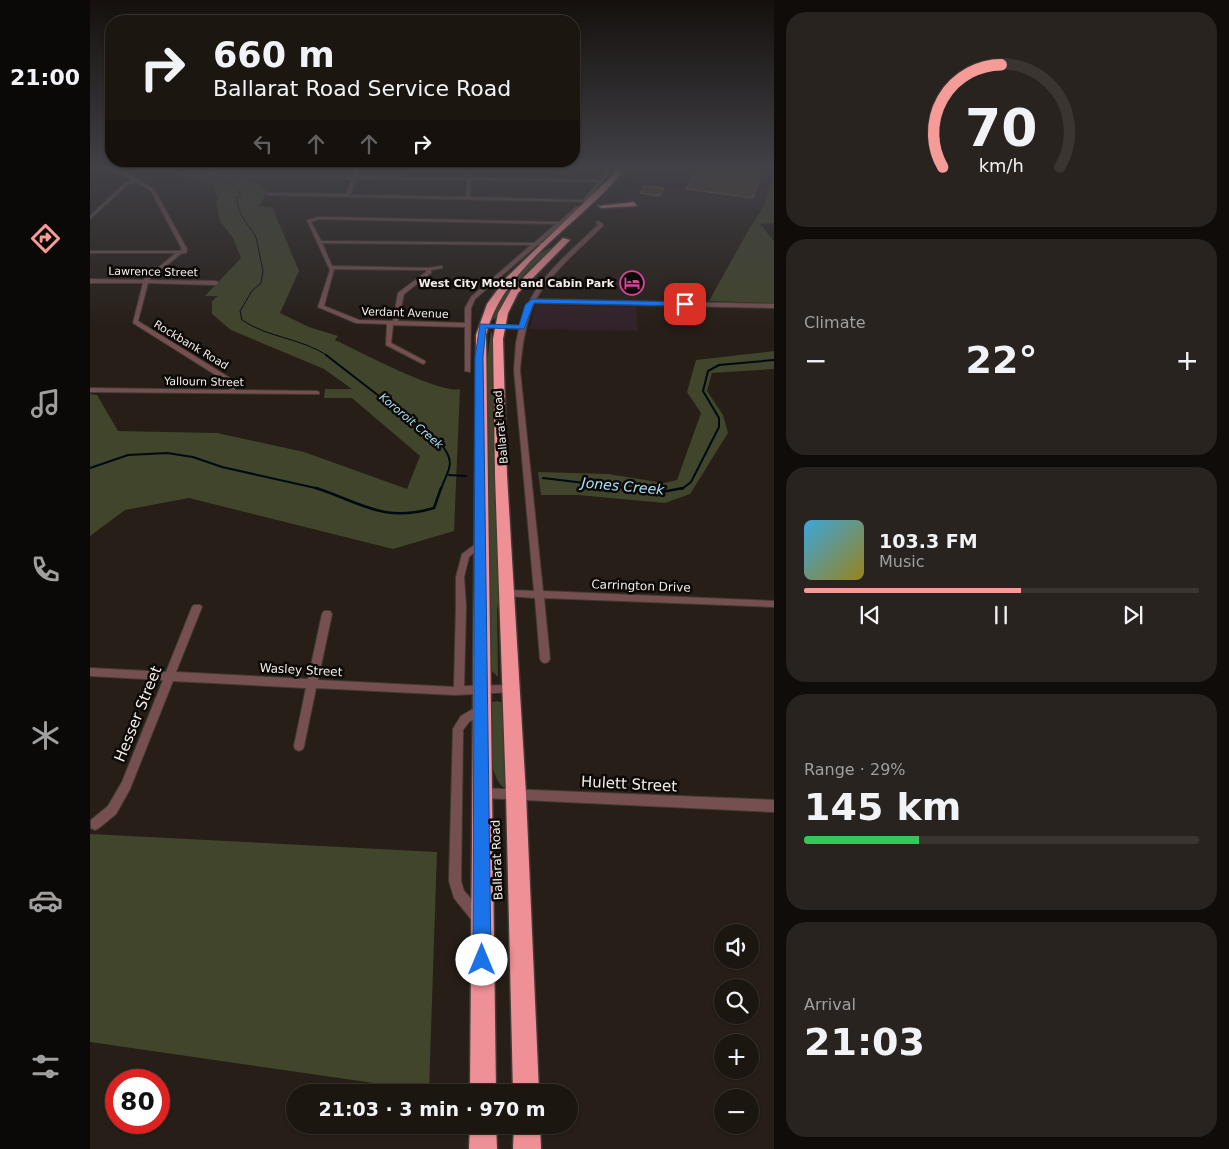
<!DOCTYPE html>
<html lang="en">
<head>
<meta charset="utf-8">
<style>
  :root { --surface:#1c1611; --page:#29231f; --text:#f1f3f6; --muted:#a09f9f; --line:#3a3531; --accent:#f59b98 }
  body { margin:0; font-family:"DejaVu Sans",sans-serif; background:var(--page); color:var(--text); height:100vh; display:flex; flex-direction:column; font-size:19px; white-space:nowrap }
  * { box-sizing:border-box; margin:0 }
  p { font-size:16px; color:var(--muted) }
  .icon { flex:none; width:28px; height:28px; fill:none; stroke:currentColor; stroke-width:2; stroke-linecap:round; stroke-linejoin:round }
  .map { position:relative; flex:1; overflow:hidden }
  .details { display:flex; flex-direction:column; gap:12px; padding:12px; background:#0f0c09; width:455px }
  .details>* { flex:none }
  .top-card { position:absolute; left:15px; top:15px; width:475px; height:152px; border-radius:20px; box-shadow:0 1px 4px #0004,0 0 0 1px var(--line); background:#1c1611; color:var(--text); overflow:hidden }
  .buttons { position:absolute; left:624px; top:924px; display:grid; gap:10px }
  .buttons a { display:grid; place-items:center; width:45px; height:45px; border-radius:50%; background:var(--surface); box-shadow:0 1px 4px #0004,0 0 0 1px var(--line); font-size:25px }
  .speed { position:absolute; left:15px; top:1069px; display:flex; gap:10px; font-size:25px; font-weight:700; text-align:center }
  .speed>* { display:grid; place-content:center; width:65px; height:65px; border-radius:50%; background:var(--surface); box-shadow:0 1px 4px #0004,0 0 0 1px var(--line); line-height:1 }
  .speed .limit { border:8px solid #d22; background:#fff; color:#111 }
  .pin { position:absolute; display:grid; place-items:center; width:42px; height:42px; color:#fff; margin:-21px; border-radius:10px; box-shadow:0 2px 8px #0006 }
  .me { position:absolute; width:55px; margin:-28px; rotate:0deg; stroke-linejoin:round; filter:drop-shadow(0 0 4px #0008) }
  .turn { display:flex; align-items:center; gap:18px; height:105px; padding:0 25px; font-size:22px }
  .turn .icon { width:65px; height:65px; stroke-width:2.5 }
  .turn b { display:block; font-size:35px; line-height:42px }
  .lanes { display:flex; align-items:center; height:48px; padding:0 25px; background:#0003; justify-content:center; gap:25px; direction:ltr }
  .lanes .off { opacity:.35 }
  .big { font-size:38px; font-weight:700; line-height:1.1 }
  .details .tile { flex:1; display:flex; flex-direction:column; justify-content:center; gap:8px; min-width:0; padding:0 18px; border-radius:20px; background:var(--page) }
  .details .dial { align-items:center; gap:0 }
  .dial svg { height:130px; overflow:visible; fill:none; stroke:var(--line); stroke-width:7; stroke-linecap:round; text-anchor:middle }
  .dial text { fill:var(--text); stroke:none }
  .song { display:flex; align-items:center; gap:15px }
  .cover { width:60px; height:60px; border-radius:8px; background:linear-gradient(135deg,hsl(200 70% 55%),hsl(50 70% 35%)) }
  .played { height:5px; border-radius:2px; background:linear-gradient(90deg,var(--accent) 55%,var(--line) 55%) }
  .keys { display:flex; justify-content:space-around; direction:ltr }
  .heat { display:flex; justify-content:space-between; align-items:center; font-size:28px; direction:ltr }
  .charge { height:8px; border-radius:4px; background:linear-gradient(90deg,#34c759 29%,var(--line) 0) }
  .trip { position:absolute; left:196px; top:1084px; width:292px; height:50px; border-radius:25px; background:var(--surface); box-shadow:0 1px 4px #0004,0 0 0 1px var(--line); font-weight:700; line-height:50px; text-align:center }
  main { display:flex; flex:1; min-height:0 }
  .menu { display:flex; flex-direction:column; width:90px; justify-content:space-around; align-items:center; background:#0b0907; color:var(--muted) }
  .menu .icon { width:35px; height:35px }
  .menu .selected { color:var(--accent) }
  .menu b { font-size:22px; color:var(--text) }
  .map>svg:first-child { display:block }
</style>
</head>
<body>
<main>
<nav class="menu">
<b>21:00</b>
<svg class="icon selected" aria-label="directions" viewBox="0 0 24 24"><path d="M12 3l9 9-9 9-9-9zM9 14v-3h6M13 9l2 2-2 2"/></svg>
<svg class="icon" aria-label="music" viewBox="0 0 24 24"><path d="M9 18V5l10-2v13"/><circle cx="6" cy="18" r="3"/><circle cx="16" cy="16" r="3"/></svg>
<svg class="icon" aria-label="phone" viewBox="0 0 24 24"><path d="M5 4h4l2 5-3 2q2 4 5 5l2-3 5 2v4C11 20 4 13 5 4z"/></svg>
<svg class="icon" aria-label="climate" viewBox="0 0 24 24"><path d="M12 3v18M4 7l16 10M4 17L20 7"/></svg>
<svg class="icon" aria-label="car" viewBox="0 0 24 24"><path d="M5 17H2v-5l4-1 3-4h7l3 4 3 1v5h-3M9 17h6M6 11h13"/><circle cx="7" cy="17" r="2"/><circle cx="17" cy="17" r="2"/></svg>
<svg class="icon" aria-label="filters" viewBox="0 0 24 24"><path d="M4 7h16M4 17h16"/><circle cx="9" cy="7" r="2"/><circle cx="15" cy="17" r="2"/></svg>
</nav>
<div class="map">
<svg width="684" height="1149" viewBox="0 0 684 1149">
  <rect width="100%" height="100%" fill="#261e17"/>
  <g fill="#322129">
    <polygon points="555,169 679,169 684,170 684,175 673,208 526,207"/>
    <polygon points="445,305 546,307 548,331 440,329"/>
  </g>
  <g fill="#41452b">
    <path d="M75,169H135L142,172L156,174L157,177L180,193L176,194L169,206L182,207L209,271L190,313L219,327L248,336L245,340C267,350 351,395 370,389L364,531L303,549L99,498L35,510L0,536V394L7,395L28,431L127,433L214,452L317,489L330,456L262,398H234L235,389H262L234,369L141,330L122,314V301L128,296H115L151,258L143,238L130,221L126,201L129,200L123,186Z"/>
    <polygon points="684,175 684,223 670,224 684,241 684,303 619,301 659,229 673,208"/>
    <path d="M463,247C447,262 429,277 417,295C413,302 412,316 402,320C401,300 445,251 463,247Z"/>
    <polygon points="401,330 403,338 411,573 407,612 408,677 402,671 400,646 395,380"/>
    <polygon points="684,351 684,369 622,373 617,391 633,415 638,433 600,494 575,503 488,495 451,495 448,472 518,474 574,483 587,480 611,413 597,392 606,360"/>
    <path d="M408,701L414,704L416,787H413C396,773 401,726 401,706L402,702Z"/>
    <polygon points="0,834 347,852 339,1091 0,1042"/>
  </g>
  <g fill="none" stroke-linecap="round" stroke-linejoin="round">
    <path stroke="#000a12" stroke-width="1" d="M94,169C115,175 138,175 151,195L146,198L151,215L166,237L173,271L171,283L162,291L150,311L152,320C178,338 212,338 238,356"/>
    <g stroke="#000a12" stroke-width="2">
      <path d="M236,355L351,444C367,464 358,469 351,489"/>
      <polyline points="0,468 38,455 77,453 103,457 132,467 230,489"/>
      <polyline points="359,475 376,476"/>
      <polyline points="453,478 545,489"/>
      <polyline points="592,489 601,482 629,427 629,418 613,391 618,371 629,365 684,360"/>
    </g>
    <g stroke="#000a12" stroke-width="2.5">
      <path d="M226,488C272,503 293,523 344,508L351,488"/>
      <polyline points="535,488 572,492 593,488"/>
    </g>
  </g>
  <g fill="#594023" stroke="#7c736a">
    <polygon points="608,169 653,169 672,172 663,198 596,189"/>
    <polygon points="555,186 574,188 569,196 550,193"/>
  </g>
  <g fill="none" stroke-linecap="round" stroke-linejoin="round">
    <g stroke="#433b34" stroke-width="2">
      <g id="street">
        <polygon points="25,169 30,169 64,189 97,249 96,253 92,253 59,280 126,281 129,283 126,285 58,283 48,321 140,378 146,383 145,390 227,391 229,392 229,394 0,392 0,388 139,390 140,384 43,323 53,283 0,283 0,279 53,280 86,253 0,253 0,251 90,251 92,249 61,191 46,182 37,185 0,219 0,216 35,183 43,180"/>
        <path d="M266,169H270L267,176L377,178V169H381V178L510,180L519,169H523L497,200H504L503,202L178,195L177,193L256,194L262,179L153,177L151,176L153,175L263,176ZM266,179L377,180L376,197L260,195ZM381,180L508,182L493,200L380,197Z"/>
        <path d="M497,206L498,208L488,209L450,243H458V245H447L385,299L381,308L380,372L375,371V327L303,325L301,343L335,361V363L333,364L296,345L297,324L266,323L228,307L240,270L217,220L229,217L469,222L486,207ZM229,219L466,224L444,243L231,241L221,222ZM232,243L441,245L381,297L375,308V323L308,321L314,294L341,273V270L352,268V266L338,268L242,266ZM244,269L336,270V272L308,293L303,321L269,320L234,306Z"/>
        <path d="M508,221L513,224V226C489,249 463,271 446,299L684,304V308L444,303C435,325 432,346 430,370L453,591L684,601V607L454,598L460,659L458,662L455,663L452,662L450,659L445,598L417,596L414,595L413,593L414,591L417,590L444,591L424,370L426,343L429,329L409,328L406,326L409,324L430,326C440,283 478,254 508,225L506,222Z"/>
        <polygon points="391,540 395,543 379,557 374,577 376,606 374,686 421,685 425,686 426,689 425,692 364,695 226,688 214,746 213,749 209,751 205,749 204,746 216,688 83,681 40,789 26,814 9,828 5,830 1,828 1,820 18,806 32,782 73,680 0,676 0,668 76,672 102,607 104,605 110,605 112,607 86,672 218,679 232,614 234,611 240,611 242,614 228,680 364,687 366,606 366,577 372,554"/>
        <polygon points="391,704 395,706 396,709 395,712 379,722 373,730 371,881 374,891 394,913 396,918 394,923 389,925 384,923 364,898 359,881 363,729 371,716"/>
        <polygon points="392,788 684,800 684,812 392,798 388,797 386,793 388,789"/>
      </g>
    </g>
    <g stroke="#433b34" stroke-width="3">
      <g id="highway">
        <path d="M529,169H535C491,224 413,265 396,335L406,1092H380L386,335L397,304L417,277Z"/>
        <polygon points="544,202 547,206 512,208 508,206"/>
        <polygon points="473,238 480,240 428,293 418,313 413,339 417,475 436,794 449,1092 423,1092 416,794 405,475 403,339 408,313 421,290"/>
        <polygon points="380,1125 406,1125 407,1149 379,1149"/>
        <polygon points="424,1125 450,1125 451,1149 423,1149"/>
      </g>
    </g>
    <use href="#street" fill="#765051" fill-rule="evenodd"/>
    <use href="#highway" fill="#ef9096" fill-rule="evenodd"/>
  </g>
  <linearGradient id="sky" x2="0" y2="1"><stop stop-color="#15100d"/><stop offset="0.51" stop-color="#414147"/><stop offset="1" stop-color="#414147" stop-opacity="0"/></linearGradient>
  <rect width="684" height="330" fill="url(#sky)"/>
  <polygon fill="#1a73e8" stroke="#114b97" points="442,299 595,302 599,304 595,306 444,303 434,329 396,328 393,357 401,960 398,966 392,969 386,966 383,960 385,357 390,324 429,325 435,305"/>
  <defs>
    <g id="hotel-ring" transform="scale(1.25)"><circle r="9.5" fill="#0c0906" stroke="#d1479c" stroke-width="1.5"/><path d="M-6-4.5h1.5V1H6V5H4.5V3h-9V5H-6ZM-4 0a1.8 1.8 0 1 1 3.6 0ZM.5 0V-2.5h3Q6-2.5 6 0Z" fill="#d1479c"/></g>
  </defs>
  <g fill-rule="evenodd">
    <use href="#hotel-ring" x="542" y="283"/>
  </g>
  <g text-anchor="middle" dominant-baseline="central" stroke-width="5" stroke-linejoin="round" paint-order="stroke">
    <g font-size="11" fill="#f3eee9" stroke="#0c0906">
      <text transform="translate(63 272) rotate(1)">Lawrence Street</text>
      <text transform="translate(315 313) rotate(2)">Verdant Avenue</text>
      <text transform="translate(101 345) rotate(31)">Rockbank Road</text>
      <text transform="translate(114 382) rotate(1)">Yallourn Street</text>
      <text transform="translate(411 427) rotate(-95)">Ballarat Road</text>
    </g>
    <g font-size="11" font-weight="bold" fill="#f3eee9" stroke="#0c0906" text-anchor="end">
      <text x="524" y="283">West City Motel and Cabin Park</text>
    </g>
    <g font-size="11" font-style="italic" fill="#a5e0f8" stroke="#0c0906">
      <text transform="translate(321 421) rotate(40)">Kororoit Creek</text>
    </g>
    <g font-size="12" fill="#f3eee9" stroke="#0c0906">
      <text transform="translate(551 586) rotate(2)">Carrington Drive</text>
      <text transform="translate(211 670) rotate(3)">Wasley Street</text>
      <text transform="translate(407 860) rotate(-92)">Ballarat Road</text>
    </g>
    <g font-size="14" font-style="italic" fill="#a5e0f8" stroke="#0c0906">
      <text transform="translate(533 486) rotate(5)">Jones Creek</text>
    </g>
    <g font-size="15" fill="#f3eee9" stroke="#0c0906">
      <text transform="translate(48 714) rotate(-68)">Hesser Street</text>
      <text transform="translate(539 784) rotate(3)">Hulett Street</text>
    </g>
  </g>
</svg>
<div class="buttons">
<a><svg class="icon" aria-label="sound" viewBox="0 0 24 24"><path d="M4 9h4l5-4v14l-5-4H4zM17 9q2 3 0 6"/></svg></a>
<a><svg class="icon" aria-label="search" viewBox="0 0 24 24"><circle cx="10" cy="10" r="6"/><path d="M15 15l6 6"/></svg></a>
<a>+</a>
<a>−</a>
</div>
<div class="speed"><div class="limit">80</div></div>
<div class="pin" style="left:595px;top:304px;background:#d93025"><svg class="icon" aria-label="arrive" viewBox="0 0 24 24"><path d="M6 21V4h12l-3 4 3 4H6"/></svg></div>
<svg class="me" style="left:392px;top:960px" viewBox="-20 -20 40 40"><circle r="19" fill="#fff"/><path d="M0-13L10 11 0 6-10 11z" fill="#1a73e8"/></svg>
<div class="trip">21:03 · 3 min · 970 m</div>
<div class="top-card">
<div class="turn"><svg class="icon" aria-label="right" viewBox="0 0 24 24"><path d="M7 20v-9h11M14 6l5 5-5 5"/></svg><div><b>660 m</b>Ballarat Road Service Road</div></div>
<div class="lanes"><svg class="icon off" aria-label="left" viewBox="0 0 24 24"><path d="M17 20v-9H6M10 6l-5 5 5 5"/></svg><svg class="icon off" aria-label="ahead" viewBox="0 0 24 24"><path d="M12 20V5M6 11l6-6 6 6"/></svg><svg class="icon off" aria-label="ahead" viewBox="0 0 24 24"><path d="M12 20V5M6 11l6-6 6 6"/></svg><svg class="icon" aria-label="right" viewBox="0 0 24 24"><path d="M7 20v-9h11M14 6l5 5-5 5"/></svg></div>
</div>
</div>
<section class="details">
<div class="tile dial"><svg viewBox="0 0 100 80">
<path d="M14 69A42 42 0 1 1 86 69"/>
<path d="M14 69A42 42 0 0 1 50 6" stroke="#f59b98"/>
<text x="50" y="56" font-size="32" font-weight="700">70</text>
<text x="50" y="72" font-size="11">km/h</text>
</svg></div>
<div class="tile"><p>Climate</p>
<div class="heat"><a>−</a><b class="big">22°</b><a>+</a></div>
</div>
<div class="tile">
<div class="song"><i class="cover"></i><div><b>103.3 FM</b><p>Music</p></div></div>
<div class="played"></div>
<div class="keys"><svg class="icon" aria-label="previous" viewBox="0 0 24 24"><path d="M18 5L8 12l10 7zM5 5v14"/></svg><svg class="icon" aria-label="pause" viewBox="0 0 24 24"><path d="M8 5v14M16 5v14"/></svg><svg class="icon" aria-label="next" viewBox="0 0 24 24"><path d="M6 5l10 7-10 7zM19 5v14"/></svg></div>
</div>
<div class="tile"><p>Range · 29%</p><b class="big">145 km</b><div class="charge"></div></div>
<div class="tile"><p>Arrival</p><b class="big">21:03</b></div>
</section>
</main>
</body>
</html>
